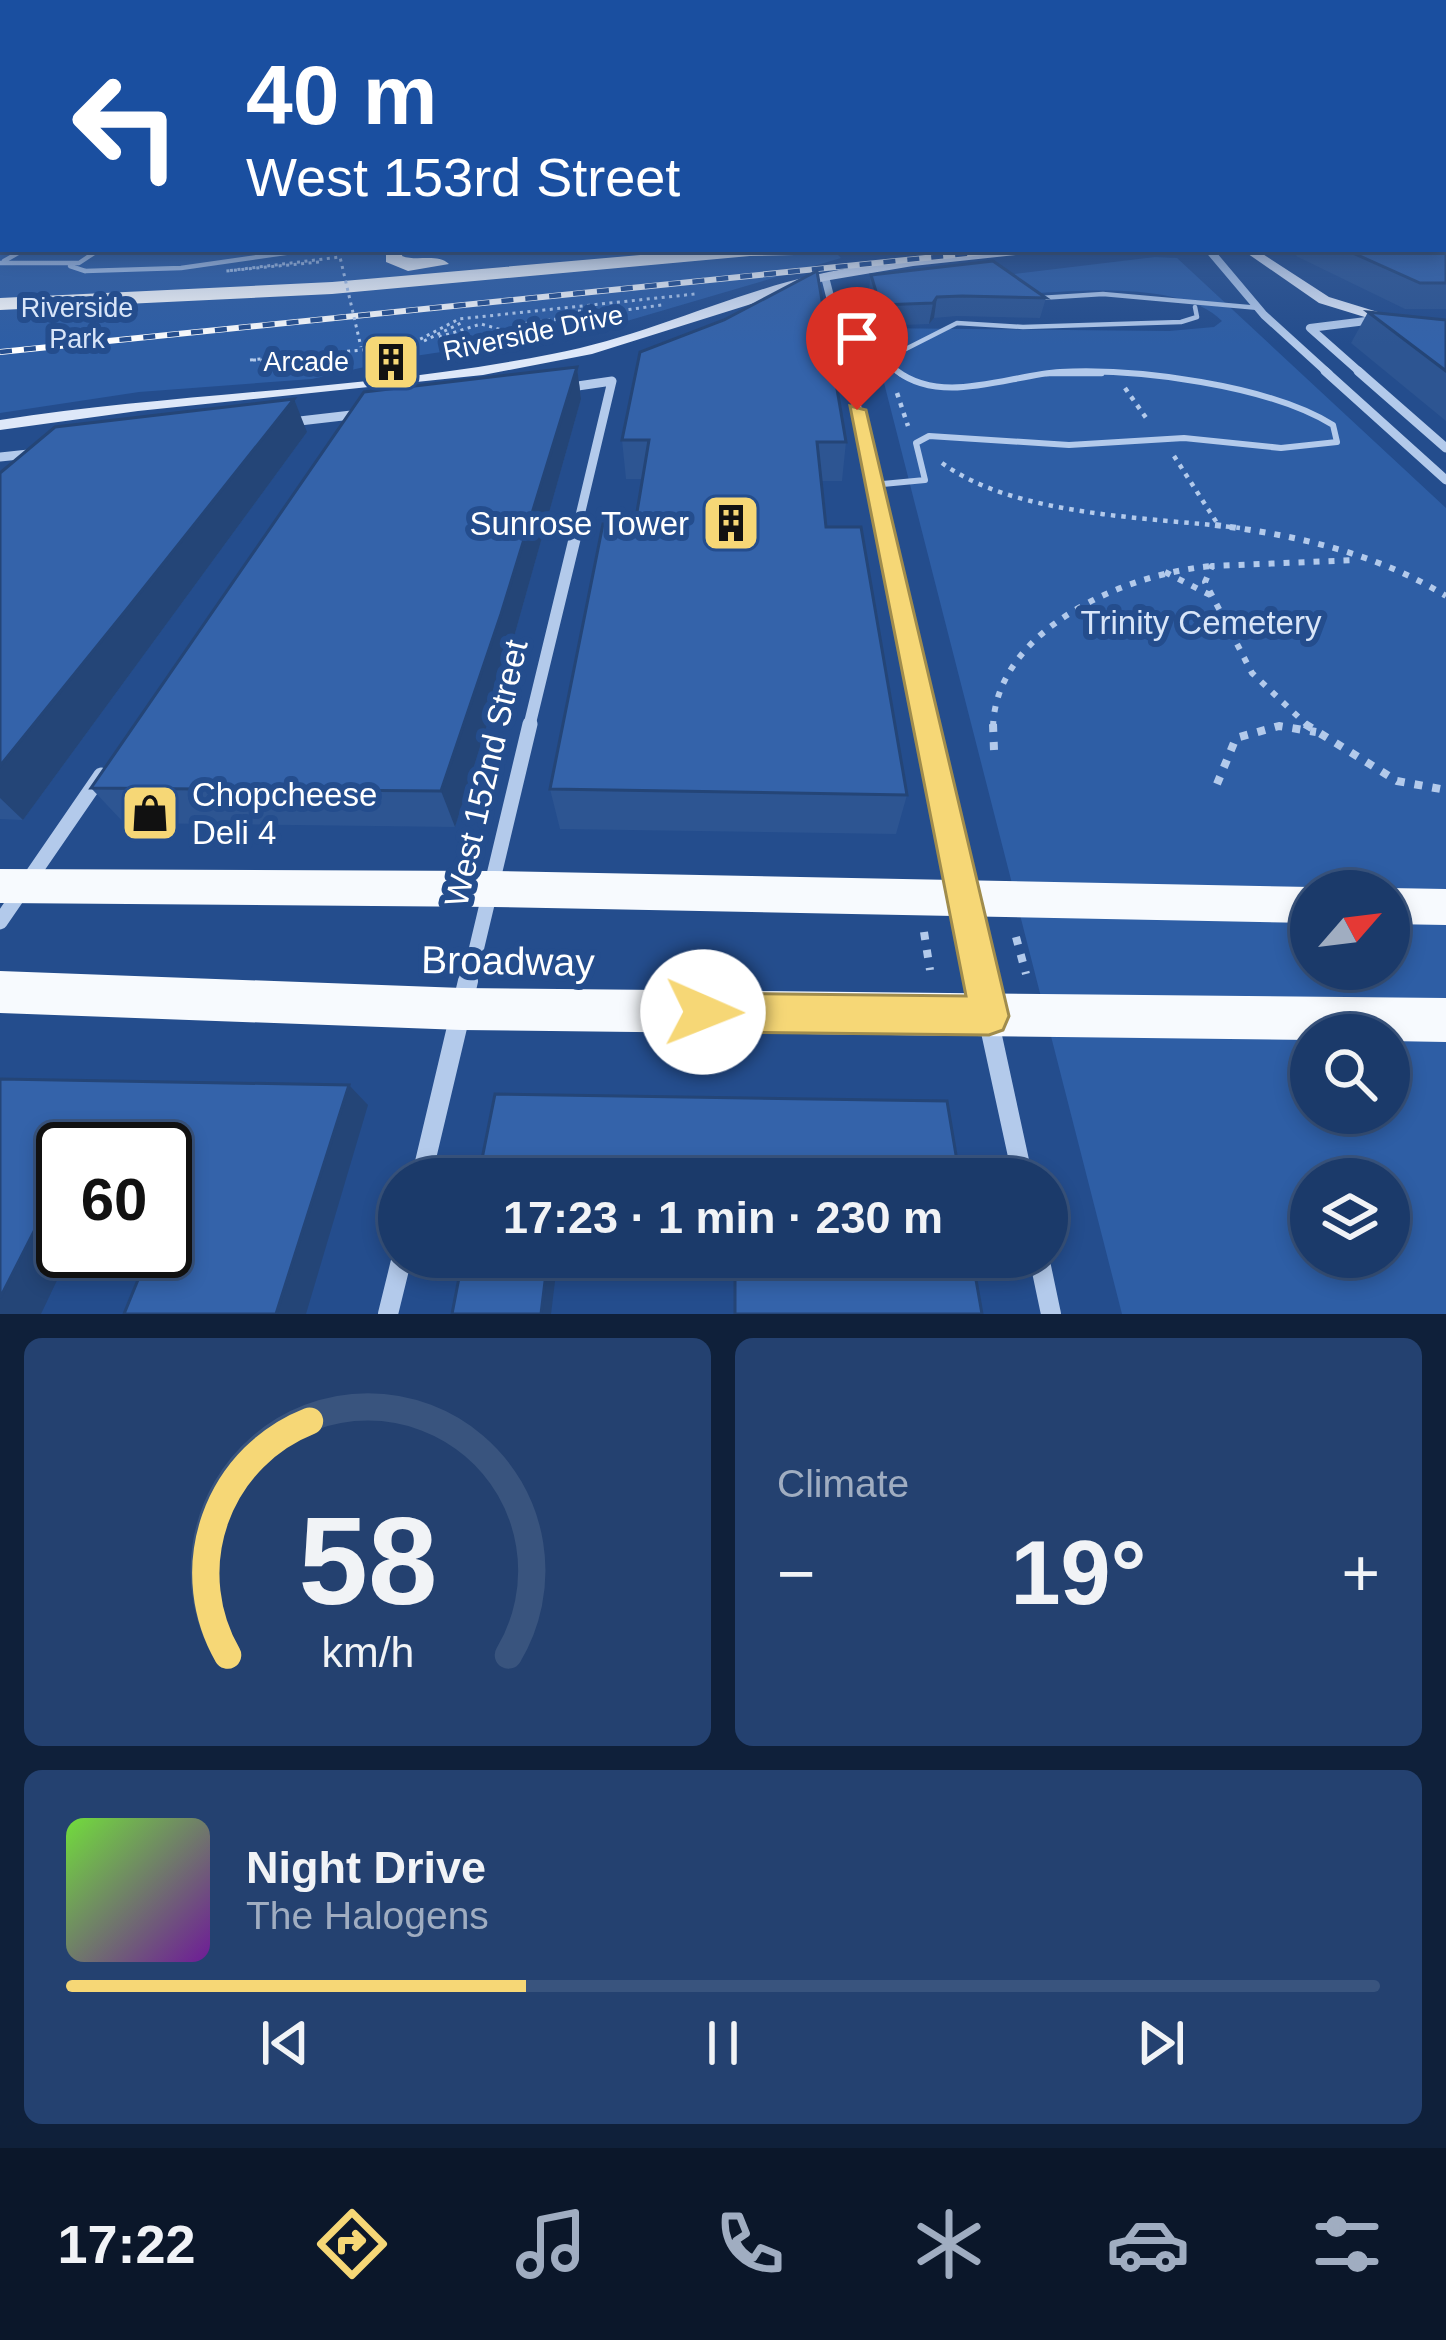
<!DOCTYPE html>
<html lang="en">
<head>
<meta charset="utf-8">
<style>
  :root { --surface:#1b3a6a; --page:#244170; --text:#f1f3f6; --muted:#a0adc1; --line:#39547e; --accent:#f6d776 }
  body { margin:0; font-family:Helvetica,sans-serif; background:var(--page); color:var(--text); height:100vh; display:flex; flex-direction:column; font-size:45px; white-space:nowrap }
  * { box-sizing:border-box; margin:0 }
  p { font-size:39px; color:var(--muted) }
  .icon { flex:none; width:66px; height:66px; fill:none; stroke:currentColor; stroke-width:2; stroke-linecap:round; stroke-linejoin:round }
  .map { position:relative; height:1314px; overflow:hidden }
  .side { display:flex; flex-direction:column; gap:24px; padding:24px; background:#0f203a; flex:1 }
  .side>* { flex:none }
  .hud { position:absolute; left:0px; top:0px; width:1446px; height:252px; box-shadow:0 6px 18px #0003,0 0 0 3px var(--line); background:#1a4fa0; color:#fff; overflow:hidden }
  .needle { width:78px; rotate:62deg }
  .buttons { position:absolute; left:1290px; top:870px; display:grid; gap:24px }
  .buttons a { display:grid; place-items:center; width:120px; height:120px; border-radius:50%; background:var(--surface); box-shadow:0 6px 18px #0003,0 0 0 3px var(--line); font-size:60px }
  .speed { position:absolute; left:36px; top:1122px; display:flex; gap:24px; font-size:60px; font-weight:700; text-align:center }
  .speed>* { display:grid; place-content:center; width:156px; height:156px; border-radius:50%; background:var(--surface); box-shadow:0 6px 18px #0003,0 0 0 3px var(--line); line-height:1 }
  .speed .limit { border:6px solid #111; border-radius:18px; background:#fff; color:#111 }
  .pin { position:absolute; display:grid; place-items:center; width:102px; height:102px; color:#fff; margin:-123px -51px; border-radius:50% 50% 50% 0; rotate:-45deg; box-shadow:0 0 12px #0007 }
  .pin .icon { rotate:45deg }
  .me { position:absolute; width:132px; margin:-66px; rotate:91deg; stroke-linejoin:round; filter:drop-shadow(0 0 9px #0008) }
  .turn { display:flex; align-items:center; gap:42px; height:252px; padding:0 48px; font-size:54px }
  .turn .icon { width:156px; height:156px; stroke-width:2.5 }
  .turn b { display:block; font-size:84px; line-height:102px }
  .big { font-size:90px; font-weight:800; line-height:1.1 }
  .side .widget { flex:1; display:flex; flex-direction:column; justify-content:center; gap:18px; min-width:0; padding:0 42px; border-radius:18px; background:var(--page) }
  .side .dial { align-items:center; gap:0 }
  .dial svg { height:312px; overflow:visible; fill:none; stroke:var(--line); stroke-width:7; stroke-linecap:round; text-anchor:middle }
  .dial text { fill:var(--text); stroke:none }
  .song { display:flex; align-items:center; gap:36px }
  .cover { width:144px; height:144px; border-radius:18px; background:linear-gradient(135deg,hsl(100 70% 55%),hsl(280 70% 35%)) }
  .played { height:12px; border-radius:6px; background:linear-gradient(90deg,var(--accent) 35%,var(--line) 35%) }
  .keys { display:flex; justify-content:space-around; direction:ltr }
  .heat { display:flex; justify-content:space-between; align-items:center; font-size:66px; direction:ltr }
  .side .tiles { flex:1; display:grid; gap:24px; grid-template-columns:1fr 1fr }
  .widget:last-child { grid-column:span 2 }
  .trip { position:absolute; left:378px; top:1158px; width:690px; height:120px; border-radius:60px; background:var(--surface); box-shadow:0 6px 18px #0003,0 0 0 3px var(--line); font-weight:800; line-height:120px; text-align:center }
  .tab-bar { display:flex; height:192px; justify-content:space-around; align-items:center; background:#0b172a; color:var(--muted) }
  .tab-bar .icon { width:84px; height:84px }
  .tab-bar .selected { color:var(--accent) }
  .tab-bar b { font-size:54px; color:var(--text) }
  .map>svg:first-child { display:block }
</style>
</head>
<body>
<div class="map">
<svg width="1446" height="1314" viewBox="0 0 1446 1314">
  <rect width="100%" height="100%" fill="#244d8d"/>
  <g fill="#2e5ea5" fill-rule="evenodd">
    <polygon points="0,199 3,249 832,249 841,258 603,328 408,357 312,379 139,392 0,413"/>
    <path d="M1155,257L1177,258L1446,508V1314H1122L870,328L1169,331L1214,327L1222,321C1179,276 1048,293 988,297L973,279ZM1311,891H1389V969H1311ZM1311,1035H1389V1113H1311ZM1311,1179H1389V1257H1311Z"/>
  </g>
  <g fill="none" stroke-linecap="round" stroke-linejoin="round">
    <g stroke="#b3caeb" stroke-width="3" stroke-dasharray="3 4.5" stroke-linecap="butt">
      <polyline points="874,306 882,346"/>
      <polyline points="578,311 605,312 515,325 662,305"/>
      <polyline points="439,337 481,324 506,331 502,350"/>
      <polyline points="424,341 463,322"/>
      <polyline points="250,360 407,346 459,319 695,294"/>
      <polyline points="253,360 320,362 315,371"/>
    </g>
    <g stroke="#b3caeb" stroke-width="4.5" stroke-dasharray="4.5 6" stroke-linecap="butt">
      <polyline points="1125,388 1149,422"/>
      <polyline points="897,393 908,426"/>
      <polyline points="1174,456 1217,523"/>
      <path d="M942,463C1016,517 1150,517 1240,528"/>
    </g>
    <g stroke="#b3caeb" stroke-width="6" stroke-dasharray="6 9" stroke-linecap="butt">
      <path d="M1215,525C1295,535 1376,553 1446,596"/>
      <polyline points="1165,572 1212,596"/>
      <path d="M993,727C996,627 1129,573 1212,566"/>
      <polyline points="1276,727 1285,727"/>
      <polyline points="1309,727 1252,673 1205,582 1212,566 1357,560"/>
    </g>
    <g stroke="#b3caeb" stroke-width="8" stroke-dasharray="8 10" stroke-linecap="butt">
      <polyline points="993,724 994,750"/>
      <polyline points="1305,724 1397,781 1446,790"/>
      <polyline points="1217,784 1236,738 1279,726 1316,732"/>
      <polyline points="924,932 930,970"/>
      <polyline points="1016,937 1026,974"/>
    </g>
    <g stroke="#b3caeb" stroke-width="4.5">
      <polyline points="4,261 25,249"/>
      <polyline points="0,263 79,263 100,249"/>
      <polyline points="85,271 181,268 313,249"/>
      <polyline points="1040,298 1103,294 1259,308"/>
      <polyline points="900,374 886,359 957,323 1023,327 1181,322 1197,317 1195,307"/>
      <polyline points="1046,374 1102,374"/>
    </g>
    <path stroke="#b3caeb" stroke-width="6" d="M872,485L925,480L916,443L929,436L1069,445L1184,438L1281,448L1337,442L1333,425C1268,385 1137,368 1060,372C1009,375 943,406 897,371"/>
    <polyline stroke="#b3caeb" stroke-width="6" points="1208,249 1213,254"/>
    <g stroke="#b3caeb" stroke-width="8">
      <polyline points="1210,251 1264,315 1329,374"/>
      <polyline points="825,277 850,374"/>
      <polyline points="1362,374 1310,328 1374,320"/>
    </g>
    <g stroke="#b3caeb" stroke-width="9">
      <polyline points="849,371 883,528"/>
      <polyline points="1325,371 1446,480"/>
      <polyline points="1358,371 1446,448"/>
      <polyline points="564,388 612,381 577,528"/>
      <polyline points="291,422 360,414"/>
      <polyline points="0,457 38,453"/>
    </g>
    <g stroke="#b3caeb" stroke-width="12">
      <polyline points="882,525 926,727"/>
      <polyline points="529,727 578,525"/>
    </g>
    <g stroke="#b3caeb" stroke-width="15">
      <polyline points="925,724 981,984"/>
      <polyline points="0,922 101,775"/>
      <polyline points="468,984 530,724"/>
    </g>
    <g stroke="#b3caeb" stroke-width="20">
      <polyline points="980,981 1023,1179"/>
      <polyline points="421,1179 468,981"/>
      <polyline points="1039,1257 1051,1314"/>
      <polyline points="388,1314 402,1257"/>
    </g>
    <g fill="#dee8f9" fill-rule="evenodd">
      <rect x="1443" y="188" width="3" height="6"/>
      <path d="M1021,249H1073L913,266L824,281L592,354L483,375L138,411L0,430V420C183,392 370,390 552,354C633,339 708,304 787,282C864,261 942,255 1021,249Z"/>
      <polygon points="1241,249 1255,249 1329,297 1446,333 1446,342 1319,303"/>
    </g>
    <g fill="#f7fafe" fill-rule="evenodd">
      <polygon points="0,869 494,871 1311,887 1322,891 1311,891 1311,923 494,907 0,903"/>
      <polygon points="1389,888 1446,889 1446,925 1389,924 1389,891 1381,891"/>
      <polygon points="0,971 462,988 1446,998 1446,1042 1389,1041 1389,1035 1311,1035 1311,1040 462,1030 0,1013"/>
    </g>
    <g fill="#fff" fill-rule="evenodd">
      <rect x="1443" y="178" width="3" height="10"/>
      <path d="M386,249H404L402,256C417,262 437,253 449,264L408,271L386,262Z"/>
      <polygon points="709,249 846,249 837,254 750,256 332,294 0,310 0,298 332,282"/>
    </g>
    <g stroke="#fff" stroke-width="6">
      <polyline id="rail" points="0,352 1014,249"/>
    </g>
    <use href="#rail" stroke="#244d8d" stroke-width="4.5" stroke-dasharray="12" stroke-linecap="butt"/>
    <polyline stroke="#b3caeb" stroke-width="3" stroke-dasharray="3 4.5" stroke-linecap="butt" points="319,262 226,271 340,257 361,347"/>
    <polyline stroke="#b3caeb" stroke-width="4.5" points="70,266 85,271"/>
  </g>
  <g fill="#2d5592">
    <polygon points="1446,217 1446,309 1405,309 1296,256 1300,249 1443,249"/>
    <polygon points="871,275 1046,298 1040,318 957,316 934,318 929,324 877,326 868,295"/>
    <polygon points="1368,312 1446,320 1446,421 1351,343"/>
    <polygon points="577,367 581,399 510,651 455,827 124,823 91,788"/>
    <polygon points="307,432 23,820 0,819 0,473"/>
    <polygon points="622,440 846,442 842,481 821,481 826,527 907,795 896,834 560,829 550,789 635,524 643,479 626,479"/>
    <polygon points="0,1079 368,1105 154,1271 174,1221 165,1221 165,1149 63,1149 63,1251 41,1314"/>
    <polygon points="679,1257 972,1257 735,1264 680,1264"/>
  </g>
  <g fill="#244577">
    <polygon points="937,297 934,318 929,324 933,303"/>
    <polygon points="577,367 581,399 510,651 455,827 441,791"/>
    <polygon points="294,399 307,432 23,820 0,798 0,766"/>
    <polygon points="349,1085 368,1105 306,1314 276,1314"/>
    <polygon points="48,1204 63,1210 63,1251 71,1251 41,1314 0,1314 0,1298"/>
    <polygon points="548,1257 558,1257 551,1314 541,1314"/>
  </g>
  <g fill="#3463aa" stroke="#244577" stroke-width="3">
    <polygon points="1443,217 1446,217 1446,283 1420,283 1344,249 1443,249"/>
    <polygon points="993,261 1046,298 962,296 937,297 933,303 880,305 871,275"/>
    <polygon points="817,271 846,442 817,442 826,527 861,527 907,795 550,789 603,524 635,524 649,440 622,440 640,352 724,320"/>
    <polygon points="1368,312 1446,320 1446,371"/>
    <polygon points="577,367 501,614 441,791 91,788 364,392"/>
    <polygon points="294,399 127,609 0,766 0,473 55,427"/>
    <polygon points="0,1079 349,1085 276,1314 124,1314 142,1270 154,1271 162,1251 165,1251 165,1244 180,1207 165,1207 165,1149 63,1149 63,1204 48,1204 0,1298"/>
    <polygon points="495,1094 947,1101 960,1179 478,1179"/>
    <polygon points="463,1257 548,1257 541,1314 452,1314"/>
    <polygon points="735,1257 972,1257 982,1314 735,1314"/>
  </g>
  <linearGradient id="sky" x2="0" y2="1"><stop stop-color="#142a4e"/><stop offset="0.47" stop-color="#3f629a"/><stop offset="1" stop-color="#3f629a" stop-opacity="0"/></linearGradient>
  <rect width="1446" height="344" fill="url(#sky)"/>
  <polygon fill="#f6d776" stroke="#a08c4d" stroke-width="3" points="850,406 866,410 1009,1016 1003,1030 989,1035 703,1032 689,1026 683,1012 689,998 703,993 966,996"/>
  <defs>
    <g id="building-square" transform="scale(3)"><rect x="-9" y="-9" width="18" height="18" rx="4" fill="#f6d776" stroke="#244d8d"/><path d="M-4-6H4V6H1V3H-1V6H-4ZM-2.5-4.3h1.7v1.8h-1.7ZM.8-4.3h1.7v1.8H.8ZM-2.5-1h1.7V.8h-1.7ZM.8-1h1.7V.8H.8Z" fill="#111"/></g>
    <g id="shop-square" transform="scale(3)"><rect x="-9" y="-9" width="18" height="18" rx="4" fill="#f6d776" stroke="#244d8d"/><path d="M-5-2.5h2.3a2.7 3.5 0 0 1 5.4 0H5L5.5 6h-11ZM-1.5-2.5h3a1.5 2.3 0 0 0-3 0Z" fill="#111"/></g>
  </defs>
  <g fill-rule="evenodd">
    <use href="#building-square" x="391" y="362"/>
    <use href="#building-square" x="731" y="523"/>
    <use href="#shop-square" x="150" y="813"/>
  </g>
  <g text-anchor="middle" dominant-baseline="central" stroke-width="12" stroke-linejoin="round" paint-order="stroke">
    <g font-size="27" fill="#d8e5f8" stroke="#244d8d">
      <text x="77" y="308">Riverside<tspan x="77" dy="31">Park</tspan></text>
    </g>
    <g font-size="27" fill="#fff" stroke="#244d8d">
      <text transform="translate(533 333) rotate(-12)">Riverside Drive</text>
    </g>
    <g font-size="27" fill="#fff" stroke="#244d8d" text-anchor="end">
      <text x="349" y="362">Arcade</text>
    </g>
    <g font-size="33" fill="#fff" stroke="#244d8d" text-anchor="end">
      <text x="689" y="523">Sunrose Tower</text>
      <text x="192" y="794" text-anchor="start">Chopcheese<tspan x="192" dy="38">Deli 4</tspan></text>
    </g>
    <g font-size="33" fill="#d8e5f8" stroke="#244d8d">
      <text x="1201" y="622">Trinity Cemetery</text>
    </g>
    <g font-size="33" fill="#fff" stroke="#244d8d">
      <text transform="translate(486 773) rotate(-77)">West 152nd Street</text>
    </g>
    <g font-size="39" fill="#fff" stroke="#244d8d">
      <text transform="translate(508 961) rotate(1)">Broadway</text>
    </g>
  </g>
</svg>
<div class="buttons">
<a><svg class="needle" viewBox="-14 -14 28 28"><path d="M0-13l5 13h-10z" fill="#e53935"/><path d="M0 13l5-13h-10z" fill="#a0adc1"/></svg></a>
<a><svg class="icon" aria-label="search" viewBox="0 0 24 24"><circle cx="10" cy="10" r="6"/><path d="M15 15l6 6"/></svg></a>
<a><svg class="icon" aria-label="layers" viewBox="0 0 24 24"><path d="M12 4l9 5-9 5-9-5zM3 14l9 5 9-5"/></svg></a>
</div>
<div class="speed"><div class="limit">60</div></div>
<div class="pin" style="left:857px;top:410px;background:#d93025"><svg class="icon" aria-label="arrive" viewBox="0 0 24 24"><path d="M6 21V4h12l-3 4 3 4H6"/></svg></div>
<svg class="me" style="left:703px;top:1012px" viewBox="-20 -20 40 40"><circle r="19" fill="#fff"/><path d="M0-13L10 11 0 6-10 11z" fill="#f6d776"/></svg>
<div class="trip">17:23 · 1 min · 230 m</div>
<div class="hud">
<div class="turn"><svg class="icon" aria-label="left" viewBox="0 0 24 24"><path d="M17 20v-9H6M10 6l-5 5 5 5"/></svg><div><b>40 m</b>West 153rd Street</div></div>
</div>
</div>
<section class="side">
<div class="tiles">
<div class="widget dial"><svg viewBox="0 0 100 80">
<path d="M14 69A42 42 0 1 1 86 69"/>
<path d="M14 69A42 42 0 0 1 35 9" stroke="#f6d776"/>
<text x="50" y="56" font-size="32" font-weight="700">58</text>
<text x="50" y="72" font-size="11">km/h</text>
</svg></div>
<div class="widget"><p>Climate</p>
<div class="heat"><a>−</a><b class="big">19°</b><a>+</a></div>
</div>
<div class="widget">
<div class="song"><i class="cover"></i><div><b>Night Drive</b><p>The Halogens</p></div></div>
<div class="played"></div>
<div class="keys"><svg class="icon" aria-label="previous" viewBox="0 0 24 24"><path d="M18 5L8 12l10 7zM5 5v14"/></svg><svg class="icon" aria-label="pause" viewBox="0 0 24 24"><path d="M8 5v14M16 5v14"/></svg><svg class="icon" aria-label="next" viewBox="0 0 24 24"><path d="M6 5l10 7-10 7zM19 5v14"/></svg></div>
</div>
</div>
</section>
<nav class="tab-bar">
<b>17:22</b>
<svg class="icon selected" aria-label="directions" viewBox="0 0 24 24"><path d="M12 3l9 9-9 9-9-9zM9 14v-3h6M13 9l2 2-2 2"/></svg>
<svg class="icon" aria-label="music" viewBox="0 0 24 24"><path d="M9 18V5l10-2v13"/><circle cx="6" cy="18" r="3"/><circle cx="16" cy="16" r="3"/></svg>
<svg class="icon" aria-label="phone" viewBox="0 0 24 24"><path d="M5 4h4l2 5-3 2q2 4 5 5l2-3 5 2v4C11 20 4 13 5 4z"/></svg>
<svg class="icon" aria-label="climate" viewBox="0 0 24 24"><path d="M12 3v18M4 7l16 10M4 17L20 7"/></svg>
<svg class="icon" aria-label="car" viewBox="0 0 24 24"><path d="M5 17H2v-5l4-1 3-4h7l3 4 3 1v5h-3M9 17h6M6 11h13"/><circle cx="7" cy="17" r="2"/><circle cx="17" cy="17" r="2"/></svg>
<svg class="icon" aria-label="filters" viewBox="0 0 24 24"><path d="M4 7h16M4 17h16"/><circle cx="9" cy="7" r="2"/><circle cx="15" cy="17" r="2"/></svg>
</nav>
</body>
</html>
